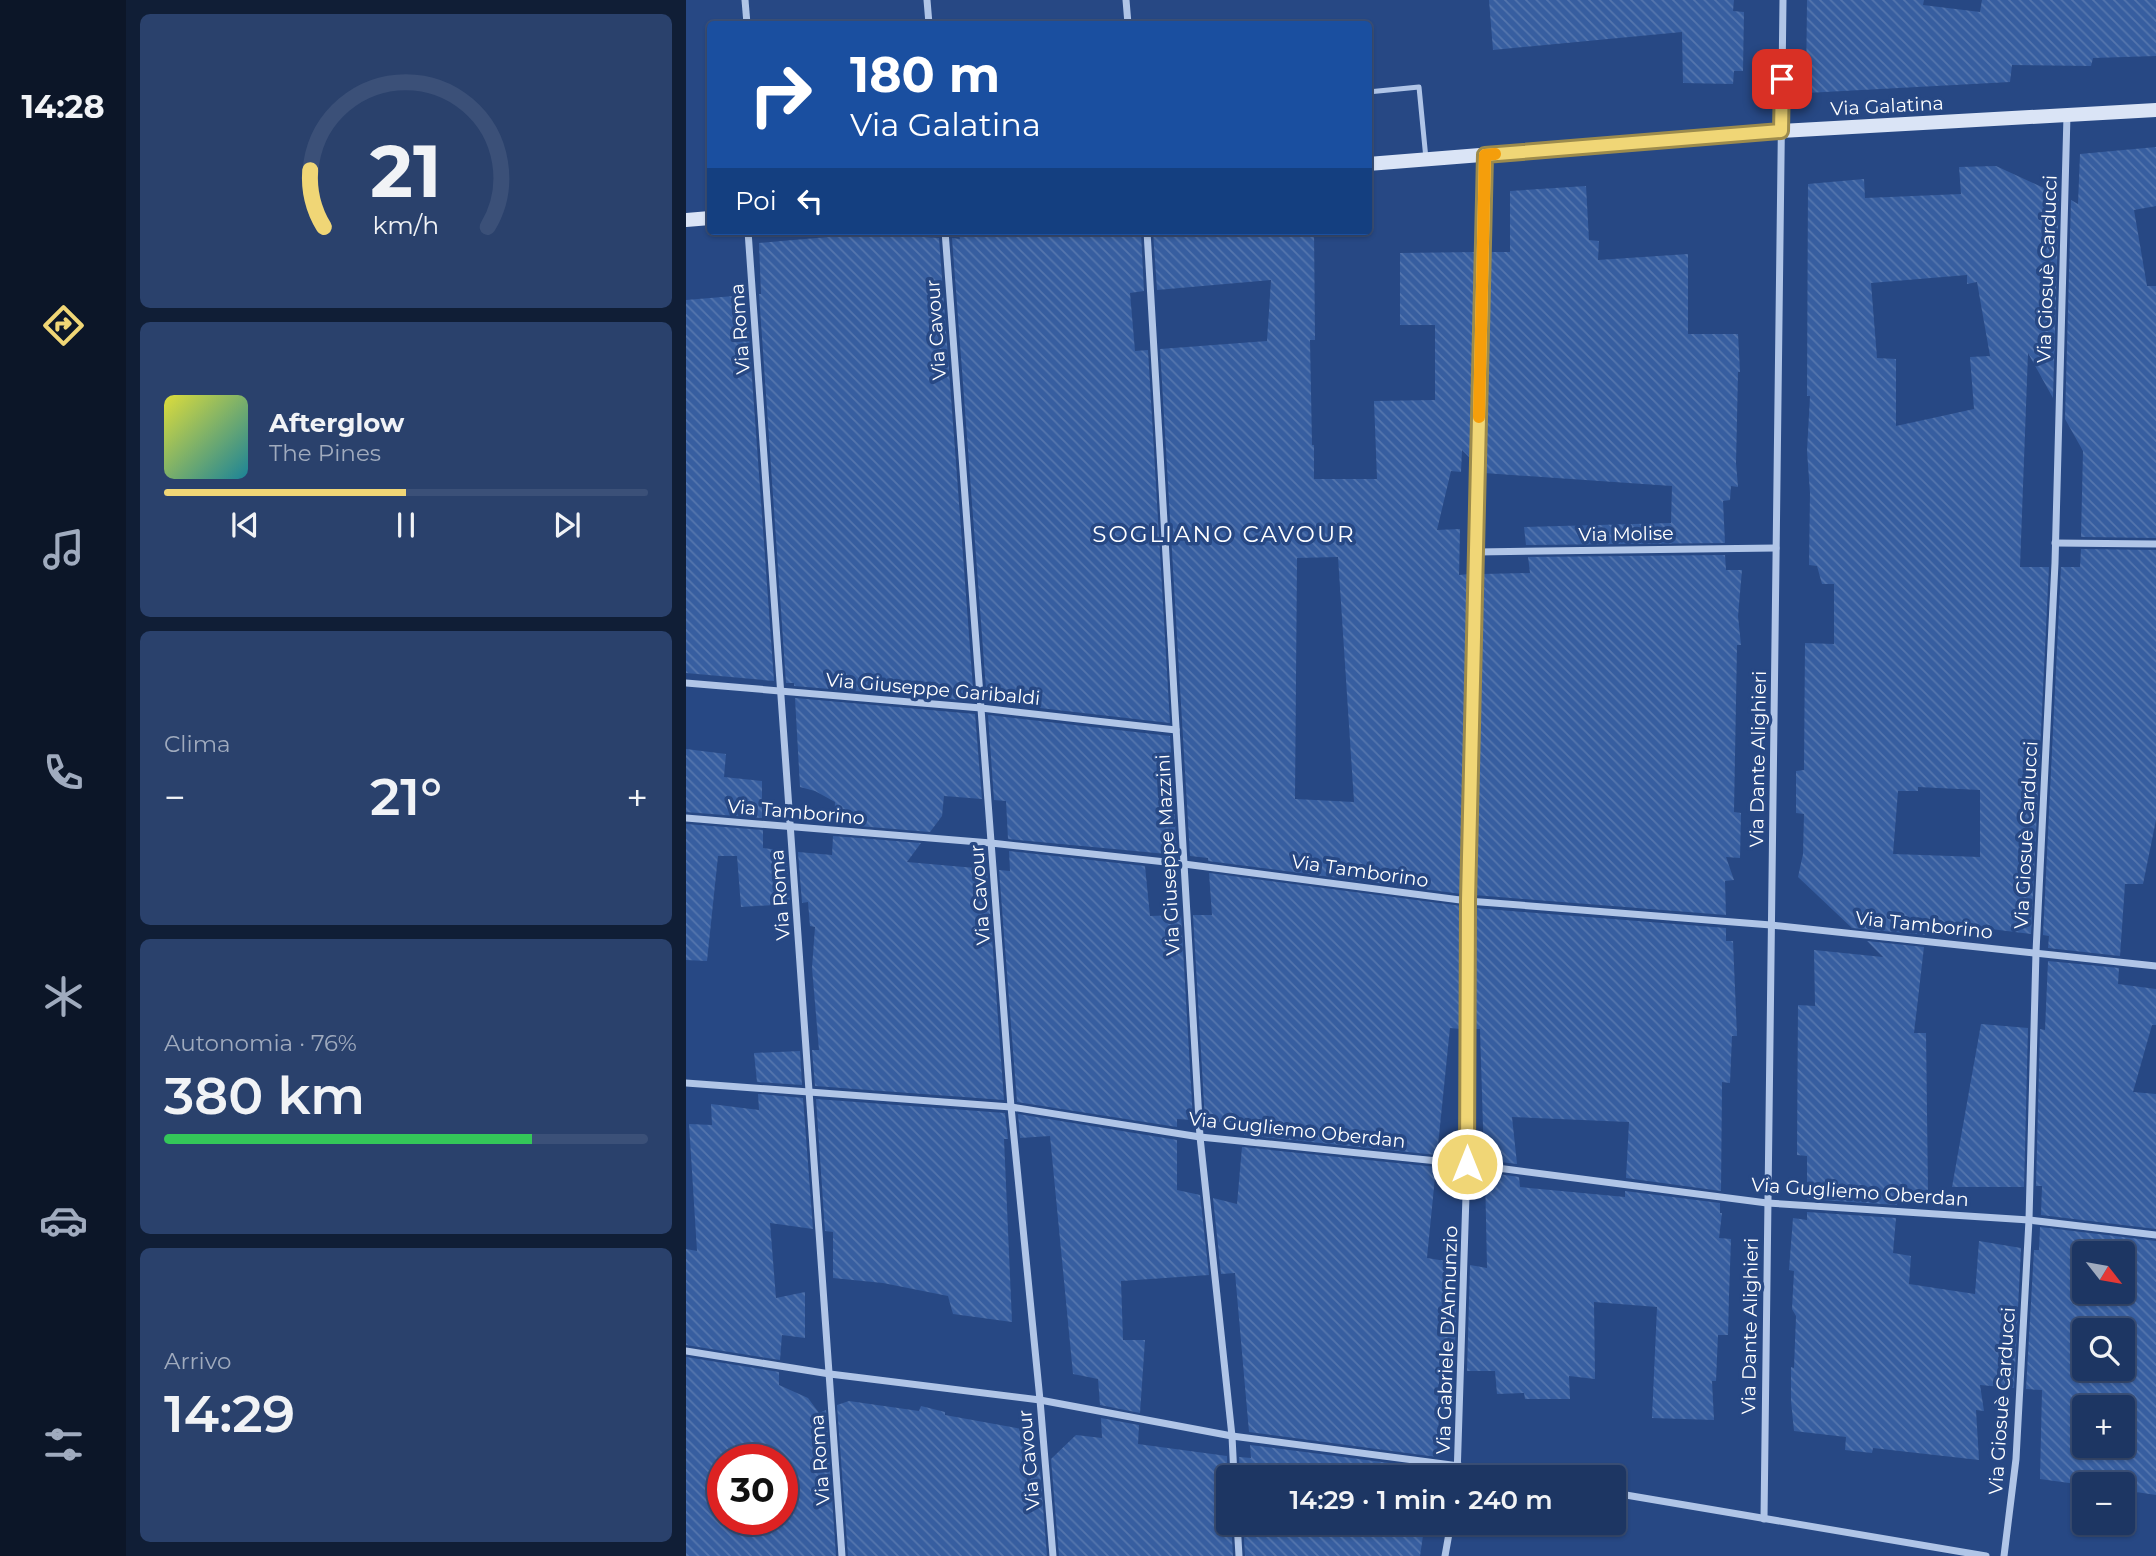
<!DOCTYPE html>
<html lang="it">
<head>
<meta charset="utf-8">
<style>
  :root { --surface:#1d3663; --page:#2a416c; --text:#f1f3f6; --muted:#a0abbe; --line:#3b5078; --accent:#f0d676 }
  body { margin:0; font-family:Montserrat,sans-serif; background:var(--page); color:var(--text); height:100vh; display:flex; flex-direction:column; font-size:26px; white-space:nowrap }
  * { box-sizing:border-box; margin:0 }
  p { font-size:23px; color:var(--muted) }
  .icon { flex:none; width:38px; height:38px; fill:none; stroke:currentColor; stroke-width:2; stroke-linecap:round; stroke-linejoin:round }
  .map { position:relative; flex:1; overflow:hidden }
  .panel { display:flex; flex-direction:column; gap:14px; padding:14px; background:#101e36; width:560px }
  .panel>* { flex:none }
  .banner { position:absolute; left:21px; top:21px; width:665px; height:214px; border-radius:7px; box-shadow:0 2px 5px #0004,0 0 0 2px var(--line); background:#1a4fa0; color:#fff; overflow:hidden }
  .needle { width:46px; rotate:121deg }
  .controls { position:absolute; left:1386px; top:1241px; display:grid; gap:14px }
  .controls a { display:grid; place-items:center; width:63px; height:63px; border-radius:7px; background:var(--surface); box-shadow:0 2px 5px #0004,0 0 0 2px var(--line); font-size:35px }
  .speed { position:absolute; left:21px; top:1444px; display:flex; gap:14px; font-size:35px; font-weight:700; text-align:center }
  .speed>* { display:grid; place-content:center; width:91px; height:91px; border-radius:50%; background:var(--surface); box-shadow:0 2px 5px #0004,0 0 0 2px var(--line); line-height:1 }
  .speed .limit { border:10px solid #d22; background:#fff; color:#111 }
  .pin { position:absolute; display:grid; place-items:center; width:60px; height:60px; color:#fff; margin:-30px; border-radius:14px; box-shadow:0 4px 10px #0006 }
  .me { position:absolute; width:77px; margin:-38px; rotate:0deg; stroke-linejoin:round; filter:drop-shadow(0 0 5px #0008) }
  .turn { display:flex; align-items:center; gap:24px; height:147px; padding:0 28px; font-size:32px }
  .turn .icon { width:91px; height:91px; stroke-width:2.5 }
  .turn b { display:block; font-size:49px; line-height:60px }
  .then { display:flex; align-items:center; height:66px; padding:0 28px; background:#0003; gap:14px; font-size:26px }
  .big { font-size:52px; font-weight:600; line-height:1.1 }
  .panel .widget { flex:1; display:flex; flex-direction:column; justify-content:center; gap:10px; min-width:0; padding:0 24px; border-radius:10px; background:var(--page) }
  .panel .dial { align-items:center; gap:0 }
  .dial svg { height:182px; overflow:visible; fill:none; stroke:var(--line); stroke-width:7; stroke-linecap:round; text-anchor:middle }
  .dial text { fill:var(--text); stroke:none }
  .song { display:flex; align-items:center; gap:21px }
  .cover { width:84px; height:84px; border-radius:10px; background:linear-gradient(135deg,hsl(60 70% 55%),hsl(190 70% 35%)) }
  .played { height:7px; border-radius:4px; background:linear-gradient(90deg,var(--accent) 50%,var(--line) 50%) }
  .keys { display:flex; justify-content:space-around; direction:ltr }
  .heat { display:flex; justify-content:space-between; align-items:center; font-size:38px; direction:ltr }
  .charge { height:10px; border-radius:5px; background:linear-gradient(90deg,#34c759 76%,var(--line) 0) }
  .trip { position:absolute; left:530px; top:1465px; width:410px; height:70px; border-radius:7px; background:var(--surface); box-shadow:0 2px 5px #0004,0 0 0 2px var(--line); font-weight:600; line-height:70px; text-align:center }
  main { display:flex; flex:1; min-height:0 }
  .tabs { display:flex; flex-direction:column; width:126px; justify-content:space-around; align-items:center; background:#0c1628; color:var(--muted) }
  .tabs .icon { width:49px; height:49px }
  .tabs .on { color:var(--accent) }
  .tabs b { font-size:32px; color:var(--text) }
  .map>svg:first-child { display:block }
</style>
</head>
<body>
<main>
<nav class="tabs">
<b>14:28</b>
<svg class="icon on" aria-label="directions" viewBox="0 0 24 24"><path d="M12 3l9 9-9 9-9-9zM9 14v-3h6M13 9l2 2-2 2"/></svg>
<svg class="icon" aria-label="music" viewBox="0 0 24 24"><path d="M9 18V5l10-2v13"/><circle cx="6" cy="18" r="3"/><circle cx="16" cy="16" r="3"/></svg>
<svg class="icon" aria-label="phone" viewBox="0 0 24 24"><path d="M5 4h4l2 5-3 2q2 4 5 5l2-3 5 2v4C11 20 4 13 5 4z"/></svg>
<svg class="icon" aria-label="climate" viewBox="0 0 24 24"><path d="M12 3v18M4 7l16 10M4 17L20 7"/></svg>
<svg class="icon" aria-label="car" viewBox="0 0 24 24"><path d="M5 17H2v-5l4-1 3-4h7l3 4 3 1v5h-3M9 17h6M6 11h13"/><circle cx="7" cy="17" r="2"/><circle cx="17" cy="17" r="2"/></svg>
<svg class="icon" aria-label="filters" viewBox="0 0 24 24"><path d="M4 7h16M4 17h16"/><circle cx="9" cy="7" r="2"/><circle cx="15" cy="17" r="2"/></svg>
</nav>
<section class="panel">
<div class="widget dial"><svg viewBox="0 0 100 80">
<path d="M14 69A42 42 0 1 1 86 69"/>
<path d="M14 69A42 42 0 0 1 8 44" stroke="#f0d676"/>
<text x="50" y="56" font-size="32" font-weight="700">21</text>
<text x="50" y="72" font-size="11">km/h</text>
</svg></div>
<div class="widget">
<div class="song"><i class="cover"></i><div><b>Afterglow</b><p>The Pines</p></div></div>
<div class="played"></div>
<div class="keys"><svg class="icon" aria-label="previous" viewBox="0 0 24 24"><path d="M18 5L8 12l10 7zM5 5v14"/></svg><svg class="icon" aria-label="pause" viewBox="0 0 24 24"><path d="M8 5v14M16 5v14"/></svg><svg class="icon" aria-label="next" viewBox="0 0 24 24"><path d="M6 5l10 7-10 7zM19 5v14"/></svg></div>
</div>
<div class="widget"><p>Clima</p>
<div class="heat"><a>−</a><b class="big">21°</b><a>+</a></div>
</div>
<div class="widget"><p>Autonomia · 76%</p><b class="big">380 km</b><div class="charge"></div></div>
<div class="widget"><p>Arrivo</p><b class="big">14:29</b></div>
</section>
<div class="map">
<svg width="1470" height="1556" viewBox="0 0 1470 1556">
  <defs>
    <pattern id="building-back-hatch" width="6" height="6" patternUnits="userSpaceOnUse" patternTransform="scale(1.75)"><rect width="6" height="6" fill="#375ea0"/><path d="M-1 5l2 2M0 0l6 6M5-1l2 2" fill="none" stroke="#5576ae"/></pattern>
  </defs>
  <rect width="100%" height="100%" fill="#274884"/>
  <g fill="url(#building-back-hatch)" fill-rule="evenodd">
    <polygon points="803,0 1048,0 1047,11 1058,12 1057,71 1048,71 1047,84 997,83 996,32 807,50"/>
    <polygon points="1121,0 1238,0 1237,5 1294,12 1296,0 1470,0 1470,56 1407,58 1405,66 1326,65 1324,82 1120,93"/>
    <polygon points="1470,147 1470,206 1448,210 1461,286 1470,286 1470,538 1395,537 1397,451 1379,419 1385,200 1392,204 1394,154"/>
    <path d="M1310,166L1373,195L1367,398L1342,353L1334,567H1363L1345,934L1241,921L1240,935L1166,928L1112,877L1117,854L1118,814L1110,813V771L1118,770L1119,643L1148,644V584H1136L1131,566L1123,565L1124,493L1121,451L1124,396H1121L1122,184L1178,179L1179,198L1275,194L1273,167ZM1281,275V284L1291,282L1304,356L1284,357L1288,409L1210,426V359L1191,358L1185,283ZM1232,787L1294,790V857L1207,854L1212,791H1232Z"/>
    <polygon points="900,186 903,240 913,241 912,260 1002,254 1002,334 1052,334 1054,372 1052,372 1050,463 1052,487 1045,486 1044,500 1037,501 1039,543 840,545 838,527 985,523 986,486 798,473 803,252 824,252 824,191"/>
    <polygon points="210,231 222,236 253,238 288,701 108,686 108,683 100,683 73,294 75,294 73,243 153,236 203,236"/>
    <polygon points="272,231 440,231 440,235 455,233 458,291 444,293 449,351 462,350 484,723 301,702 266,238 274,239"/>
    <path d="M479,231H628L629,340H624L626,445H628V479H691L688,401L749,400V325H714V253L791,252L786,460L776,450L775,472L765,471L751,530L774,529L773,575L783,574L776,894L522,861V858L504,856L474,349L581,341L585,280L471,290L467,232ZM652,557L668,802L609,799L611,558Z"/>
    <polygon points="60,295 88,681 0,673 0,300"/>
    <polygon points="1395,549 1470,550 1470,820 1457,884 1439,884 1434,956 1362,948 1363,936 1357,935 1375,567 1394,567"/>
    <polygon points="1039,555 1040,570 1056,570 1052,616 1055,645 1051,645 1048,812 1055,813 1054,858 1040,857 1048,880 1039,881 1040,915 788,895 796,574 844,573 842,557"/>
    <polygon points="109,698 289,714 296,799 258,796 256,816 244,832 148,824 149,802 129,791 114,787"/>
    <polygon points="302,715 484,736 491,855 322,839 320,801 308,800"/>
    <polygon points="0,749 40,754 38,777 76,781 76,818 0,812"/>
    <polygon points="0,824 77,830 77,848 100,851 104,904 55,907 51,856 32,856 21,961 0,960"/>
    <polygon points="147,836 235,843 221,862 301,869 318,1100 129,1086 126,1050 133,1050 126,968 129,927 124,926 122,902 116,903 112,852 146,855"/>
    <polygon points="323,851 459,866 464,916 495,915 507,1120 491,1119 491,1127 331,1102 313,870 324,871"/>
    <polygon points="523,873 776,906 775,1029 764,1028 751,1155 558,1135 559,1123 519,1121 507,915 526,915"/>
    <polygon points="788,908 1040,928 1040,941 1047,941 1051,1036 1046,1036 1044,1083 1036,1082 1035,1191 940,1178 943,1122 826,1117 831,1164 798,1160 794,1029 788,1029"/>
    <polygon points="1181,941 1238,947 1228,1033 1240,1033 1242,1193 1213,1190 1211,1205 1121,1199 1121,1156 1111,1155 1112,1005 1129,1006 1128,950 1197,957"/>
    <polygon points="1362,961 1433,968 1432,984 1470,989 1470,1025 1466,1025 1447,1092 1470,1094 1470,1229 1355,1215 1356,1186 1350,1186 1354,1029 1359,1030"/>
    <polygon points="1295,1024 1342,1028 1338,1187 1266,1187"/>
    <polygon points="114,1051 116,1085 71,1082 68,1053"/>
    <polygon points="72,1094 117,1098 127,1229 84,1223 90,1298 119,1292 119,1338 96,1335 94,1360 0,1345 0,1249 11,1251 3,1124 26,1125 25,1104 73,1110"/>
    <polygon points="130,1099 319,1113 322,1139 318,1139 326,1322 267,1314 262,1296 197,1283 147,1278 147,1232 139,1231"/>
    <polygon points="332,1114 491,1140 491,1190 514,1195 523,1275 435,1281 437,1340 459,1340 454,1413 414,1405 412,1379 387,1374 364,1136 334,1138"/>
    <polygon points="556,1147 750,1167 741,1258 772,1263 768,1374 753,1380 753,1414 751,1457 563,1432 549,1273 535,1274 527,1198 551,1204"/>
    <polygon points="799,1172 833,1177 834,1187 939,1197 939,1191 1034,1203 1034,1213 1036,1213 1033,1238 1045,1239 1043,1296 1042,1335 1032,1335 1030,1381 1026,1381 1028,1420 966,1418 971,1307 908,1302 909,1379 883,1376 884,1399 839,1399 838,1393 811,1394 809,1371 781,1371 784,1265 801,1268"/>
    <polygon points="1121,1212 1210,1218 1207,1253 1225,1256 1223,1284 1289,1294 1293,1241 1335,1248 1328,1388 1294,1385 1298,1411 1290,1410 1293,1460 1187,1448 1186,1453 1159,1450 1160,1437 1108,1431 1105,1401 1105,1367 1108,1368 1110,1316 1106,1309 1108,1271 1103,1270 1107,1218 1121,1220"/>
    <path d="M1354,1227L1470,1241V1495L1437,1490V1484L1398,1485L1354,1479L1356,1390L1340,1389L1348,1250H1353ZM1398,1253H1437V1292H1398ZM1398,1330H1437V1368H1398ZM1398,1407H1437V1446H1398Z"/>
    <path d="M0,1357L93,1372V1385L122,1398L133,1413L140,1410L150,1556H0ZM37,1460H96V1519H37Z"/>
    <polygon points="163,1401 233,1411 235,1406 259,1412 259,1415 336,1429 341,1482 354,1470 361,1556 162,1556 151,1405"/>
    <polygon points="415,1418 453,1425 452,1444 541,1456 542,1522 545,1522 547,1556 373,1556 365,1459 390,1435 416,1438"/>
    <polygon points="564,1445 750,1469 750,1477 554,1477 553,1457 565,1458"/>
    <polygon points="557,1522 739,1522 734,1556 559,1556"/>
  </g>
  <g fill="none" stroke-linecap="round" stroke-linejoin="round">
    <polyline stroke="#b0c5e7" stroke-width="5" points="682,92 733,87 740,159"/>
    <g stroke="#b0c5e7" stroke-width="7">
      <polyline points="59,0 61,24"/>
      <polyline points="241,0 243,24"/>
      <polyline points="440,0 442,24"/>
      <polyline points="62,231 156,1556"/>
      <polyline points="259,231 325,1107 354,1400 367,1556"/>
      <polyline points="461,231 514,1137 546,1436 548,1477"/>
      <polyline points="1369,543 1470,544"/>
      <polyline points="790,552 1090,548"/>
      <polyline points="0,683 295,708 490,730"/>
      <polyline points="0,818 305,843 498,864 782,901 1085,925 1470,966"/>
      <polyline points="0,1083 325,1107 514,1137 781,1164 1081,1203 1343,1220 1470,1235"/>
      <polyline points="0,1351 144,1374 354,1400 546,1436 773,1466 837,1477"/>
      <polyline points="771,1477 781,1164 782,901 799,155"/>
      <polyline points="928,1493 1300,1556"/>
      <polyline points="1078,1519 1097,0"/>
      <polyline points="551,1522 553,1556"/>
      <polyline points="759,1556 765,1522"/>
      <polyline points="1318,1556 1330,1459 1343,1220 1350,952 1369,563 1381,115"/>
    </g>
    <g stroke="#dae4f6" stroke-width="14">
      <polyline points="682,164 1095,131 1470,110"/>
      <polyline points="0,220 24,218"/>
    </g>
  </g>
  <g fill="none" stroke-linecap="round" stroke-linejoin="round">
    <g stroke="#9c8b4d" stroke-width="18">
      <polyline id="route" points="781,1164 782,901 799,155 1095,131 1096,79"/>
    </g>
    <use href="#route" stroke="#f0d676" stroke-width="12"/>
    <polyline stroke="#f59e0b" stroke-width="12" points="793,417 799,155 809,154"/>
  </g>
  <g text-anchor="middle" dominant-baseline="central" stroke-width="7" stroke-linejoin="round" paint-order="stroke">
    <g font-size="19" fill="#fff" stroke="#274884">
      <text transform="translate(1201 106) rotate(-3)">Via Galatina</text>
      <text transform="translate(1361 269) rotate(-88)">Via Giosuè Carducci</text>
      <text transform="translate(54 329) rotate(-94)">Via Roma</text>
      <text transform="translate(250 330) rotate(-94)">Via Cavour</text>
      <text transform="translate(940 534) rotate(-1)">Via Molise</text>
      <text transform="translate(247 689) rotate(5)">Via Giuseppe Garibaldi</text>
      <text transform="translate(1072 759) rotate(-89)">Via Dante Alighieri</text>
      <text transform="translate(110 812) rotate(5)">Via Tamborino</text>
      <text transform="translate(1340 835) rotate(-87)">Via Giosuè Carducci</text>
      <text transform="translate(482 855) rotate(-93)">Via Giuseppe Mazzini</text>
      <text transform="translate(674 871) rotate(8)">Via Tamborino</text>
      <text transform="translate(94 895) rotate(-94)">Via Roma</text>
      <text transform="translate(294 895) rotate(-94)">Via Cavour</text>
      <text transform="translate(1238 925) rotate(6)">Via Tamborino</text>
      <text transform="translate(611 1130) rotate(6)">Via Gugliemo Oberdan</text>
      <text transform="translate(1174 1192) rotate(4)">Via Gugliemo Oberdan</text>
      <text transform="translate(1064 1326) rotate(-89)">Via Dante Alighieri</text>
      <text transform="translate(761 1340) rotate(-88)">Via Gabriele D'Annunzio</text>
      <text transform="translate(1316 1401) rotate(-86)">Via Giosuè Carducci</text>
      <text transform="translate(134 1460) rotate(-94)">Via Roma</text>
      <text transform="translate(343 1460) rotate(-95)">Via Cavour</text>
    </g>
    <g font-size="23" letter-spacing="2" fill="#fff" stroke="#274884">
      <text x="538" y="534">SOGLIANO CAVOUR</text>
    </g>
  </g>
</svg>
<div class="controls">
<a><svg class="needle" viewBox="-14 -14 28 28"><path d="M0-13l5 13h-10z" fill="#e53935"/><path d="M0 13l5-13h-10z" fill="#a0abbe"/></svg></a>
<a><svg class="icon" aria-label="search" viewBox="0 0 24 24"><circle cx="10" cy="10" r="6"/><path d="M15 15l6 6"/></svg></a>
<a>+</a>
<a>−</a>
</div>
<div class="speed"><div class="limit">30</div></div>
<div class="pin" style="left:1096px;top:79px;background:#d93025"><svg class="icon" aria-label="arrive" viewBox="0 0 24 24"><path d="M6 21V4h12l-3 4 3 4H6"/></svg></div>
<svg class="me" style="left:781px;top:1164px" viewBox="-20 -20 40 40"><circle r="17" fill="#f0d676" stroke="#fff" stroke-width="3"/><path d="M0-11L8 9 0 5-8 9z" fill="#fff"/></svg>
<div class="trip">14:29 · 1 min · 240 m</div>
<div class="banner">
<div class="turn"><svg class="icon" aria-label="right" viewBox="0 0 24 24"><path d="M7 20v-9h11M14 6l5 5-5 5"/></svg><div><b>180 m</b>Via Galatina</div></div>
<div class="then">Poi<svg class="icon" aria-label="left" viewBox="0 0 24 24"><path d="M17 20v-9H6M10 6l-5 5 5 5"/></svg></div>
</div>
</div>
</main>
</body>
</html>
